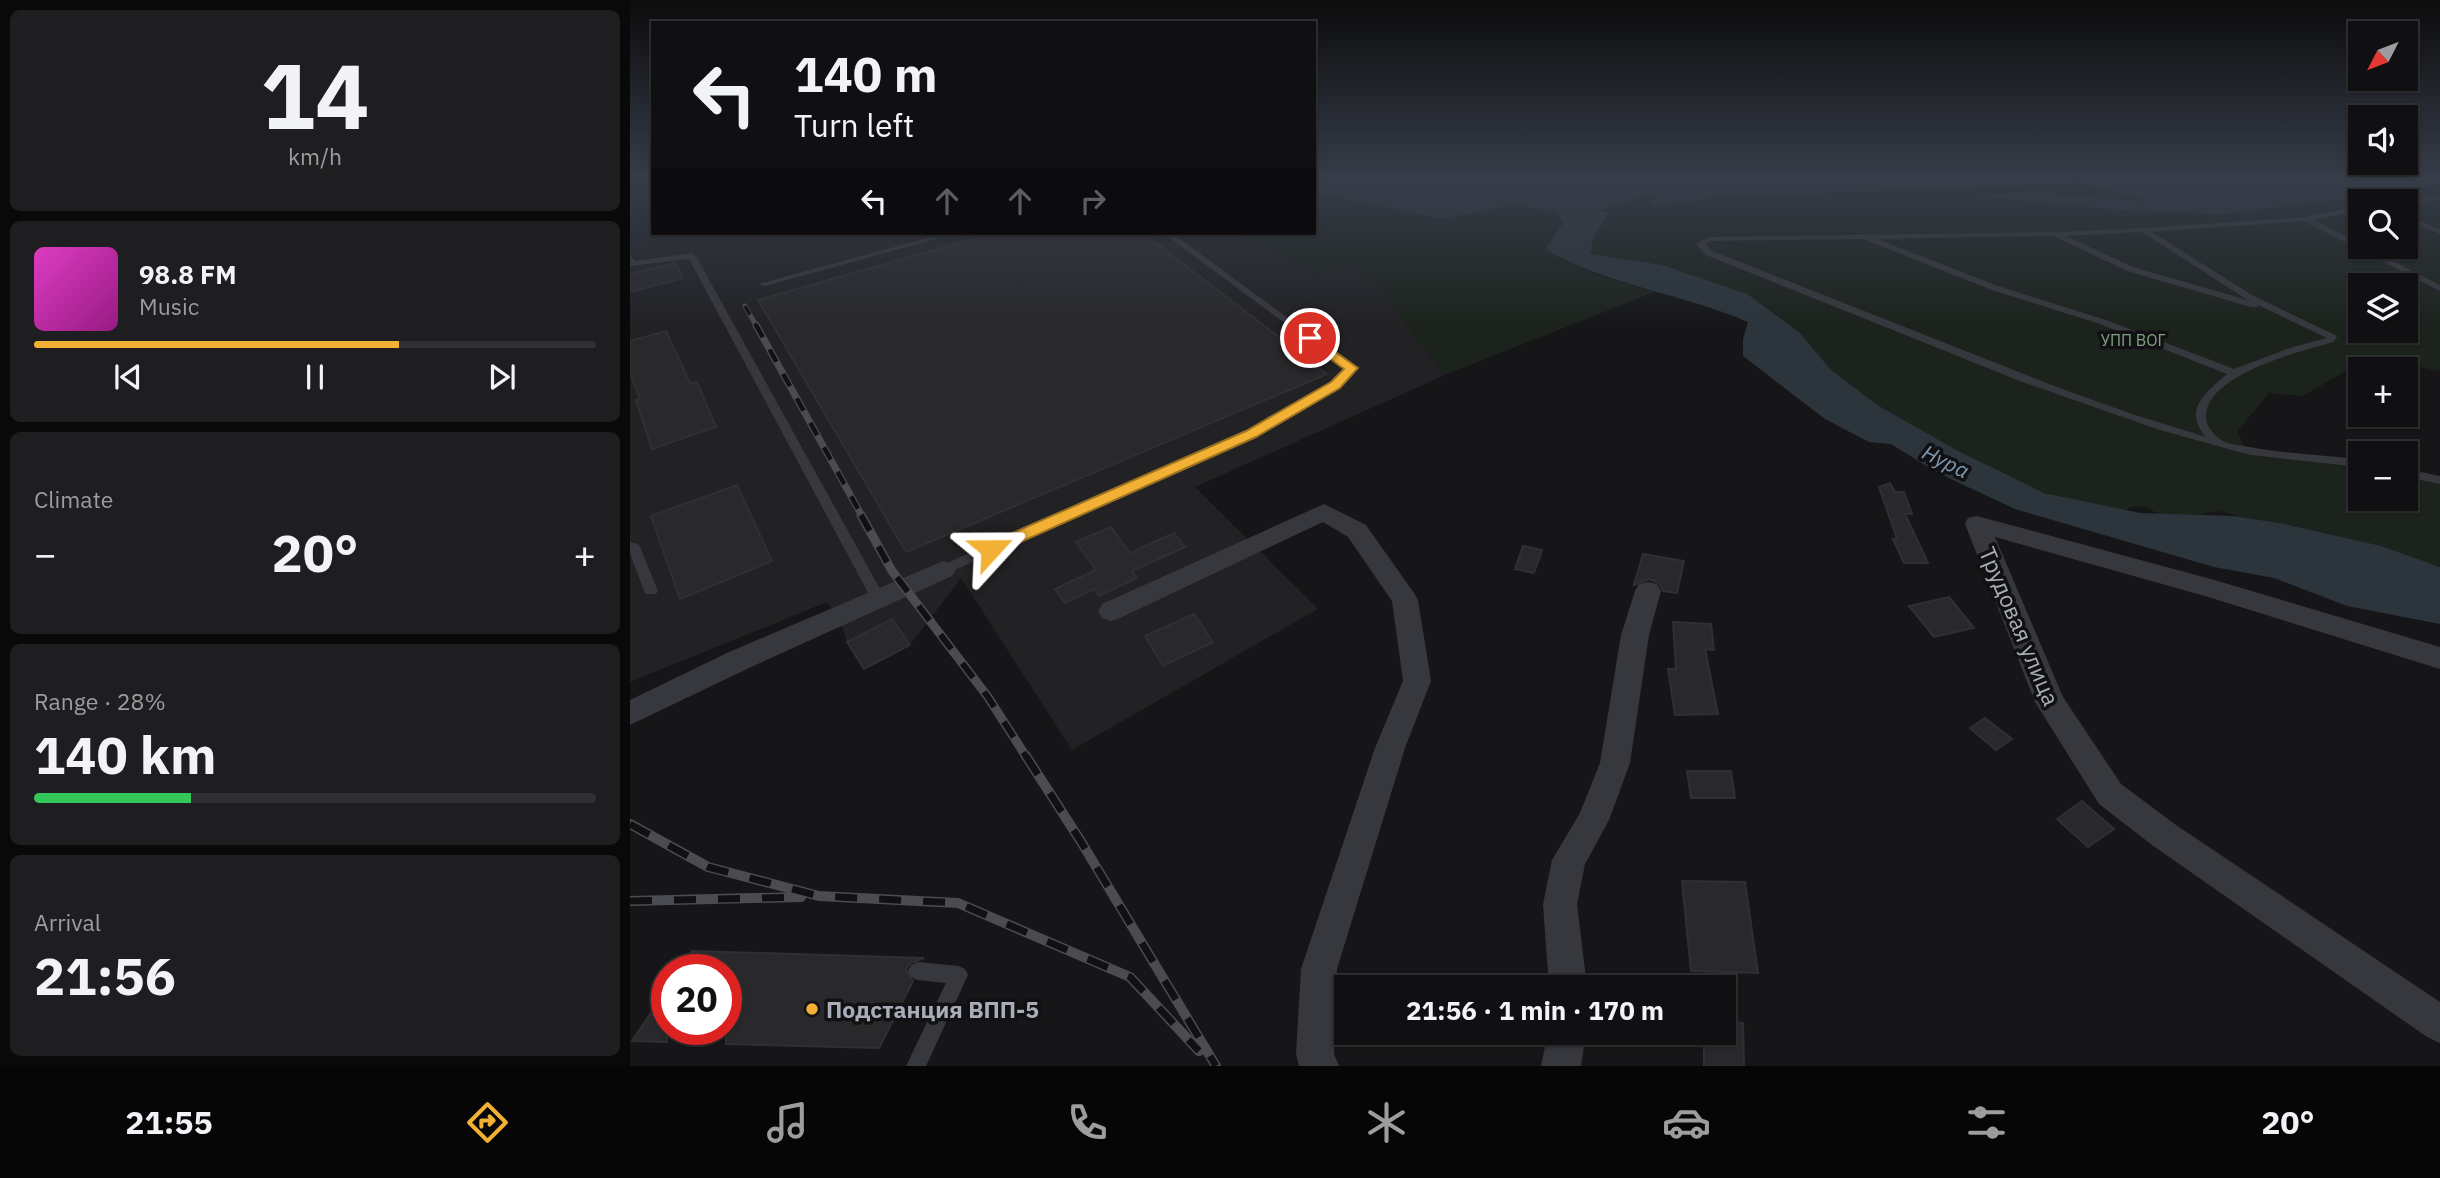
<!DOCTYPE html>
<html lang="en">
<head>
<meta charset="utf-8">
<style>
  :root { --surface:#101012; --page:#1e1e20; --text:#f1f3f6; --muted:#9c9d9f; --line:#303032; --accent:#f2b134 }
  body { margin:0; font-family:"IBM Plex Sans",sans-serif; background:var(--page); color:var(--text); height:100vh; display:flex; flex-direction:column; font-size:26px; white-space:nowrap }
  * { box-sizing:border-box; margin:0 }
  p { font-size:23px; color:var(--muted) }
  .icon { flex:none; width:38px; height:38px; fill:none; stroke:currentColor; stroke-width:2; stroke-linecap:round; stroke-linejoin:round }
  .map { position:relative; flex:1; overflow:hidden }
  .side { display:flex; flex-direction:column; gap:10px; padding:10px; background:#09090a; width:630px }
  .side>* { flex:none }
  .guide { position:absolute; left:21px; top:21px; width:665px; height:214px; border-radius:0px; box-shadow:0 2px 5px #0004,0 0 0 2px var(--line); background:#101012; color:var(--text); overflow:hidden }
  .needle { width:46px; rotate:228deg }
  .buttons { position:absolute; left:1718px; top:21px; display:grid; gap:14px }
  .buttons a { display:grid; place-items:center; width:70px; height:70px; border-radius:0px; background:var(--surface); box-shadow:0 2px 5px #0004,0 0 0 2px var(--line); font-size:35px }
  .speed { position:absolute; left:21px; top:954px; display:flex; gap:14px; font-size:35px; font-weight:700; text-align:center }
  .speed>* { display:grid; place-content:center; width:91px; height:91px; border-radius:50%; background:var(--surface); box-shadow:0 2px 5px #0004,0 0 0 2px var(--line); line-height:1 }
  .speed .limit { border:10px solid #d22; background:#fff; color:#111 }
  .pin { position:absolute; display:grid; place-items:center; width:60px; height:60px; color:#fff; margin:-30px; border:4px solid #fff; border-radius:50%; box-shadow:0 2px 7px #0007 }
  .me { position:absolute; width:77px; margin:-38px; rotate:66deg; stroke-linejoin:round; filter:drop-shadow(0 0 5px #0008) }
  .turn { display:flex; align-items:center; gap:24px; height:147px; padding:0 28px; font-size:32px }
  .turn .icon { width:91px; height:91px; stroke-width:2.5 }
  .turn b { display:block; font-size:49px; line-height:60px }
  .lanes { display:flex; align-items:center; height:66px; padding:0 28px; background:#0003; justify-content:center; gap:35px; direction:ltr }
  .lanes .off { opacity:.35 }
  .big { font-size:52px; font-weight:700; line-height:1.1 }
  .side .card { flex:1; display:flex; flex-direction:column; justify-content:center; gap:10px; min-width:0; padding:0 24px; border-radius:10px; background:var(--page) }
  .side .dial { align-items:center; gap:0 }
  .dial b { font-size:91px; line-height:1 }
  .song { display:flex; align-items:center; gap:21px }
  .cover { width:84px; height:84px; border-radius:10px; background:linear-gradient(135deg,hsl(310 70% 55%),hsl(310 70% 35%)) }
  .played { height:7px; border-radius:4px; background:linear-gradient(90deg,var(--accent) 65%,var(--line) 65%) }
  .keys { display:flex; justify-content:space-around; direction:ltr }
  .heat { display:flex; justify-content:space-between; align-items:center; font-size:38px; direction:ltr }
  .charge { height:10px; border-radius:5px; background:linear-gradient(90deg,#34c759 28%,var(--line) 0) }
  .trip { position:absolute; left:704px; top:975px; width:402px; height:70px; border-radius:0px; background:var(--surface); box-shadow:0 2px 5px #0004,0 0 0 2px var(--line); font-weight:700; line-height:70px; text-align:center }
  .dock { display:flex; height:112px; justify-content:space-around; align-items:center; background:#060607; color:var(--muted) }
  .dock .icon { width:49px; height:49px }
  .dock .selected { color:var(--accent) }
  .dock b { font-size:32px; color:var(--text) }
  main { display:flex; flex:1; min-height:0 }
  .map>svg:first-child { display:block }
</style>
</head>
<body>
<main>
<section class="side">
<div class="card dial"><b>14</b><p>km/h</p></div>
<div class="card">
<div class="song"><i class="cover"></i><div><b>98.8 FM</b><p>Music</p></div></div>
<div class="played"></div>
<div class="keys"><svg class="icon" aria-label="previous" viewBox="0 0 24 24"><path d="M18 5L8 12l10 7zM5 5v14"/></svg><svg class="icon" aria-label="pause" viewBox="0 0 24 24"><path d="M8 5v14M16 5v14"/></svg><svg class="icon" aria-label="next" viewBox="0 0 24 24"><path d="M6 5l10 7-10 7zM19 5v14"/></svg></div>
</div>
<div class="card"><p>Climate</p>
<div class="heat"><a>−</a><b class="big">20°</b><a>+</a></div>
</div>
<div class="card"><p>Range · 28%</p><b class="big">140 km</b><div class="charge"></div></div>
<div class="card"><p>Arrival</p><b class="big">21:56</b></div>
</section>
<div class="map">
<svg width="1810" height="1066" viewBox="0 0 1810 1066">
  <rect width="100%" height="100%" fill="#161618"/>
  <polygon fill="#222225" points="0,178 23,178 23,233 606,233 685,273 730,264 815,375 565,487 688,609 442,750 331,578 280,645 234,669 217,642 211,623 197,602 0,682"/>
  <g fill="#1c231d" fill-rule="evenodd">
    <path d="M1450,183L1521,202L1409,193L1350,196L1593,214L1763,193L1810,184V371L1740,357L1673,396L1639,393L1607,432L1619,455L1699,462L1731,468V499H1776V476L1810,482V566L1588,511L1540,520L1516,507L1504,506L1491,512L1389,486L1213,398L1150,319L956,257L967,212L1005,199L1024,197L1023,206L1092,197ZM1731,201H1776V247H1731ZM1731,285H1776V331H1731Z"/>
    <polygon points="684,192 810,219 883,205 927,212 933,222 915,249 965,274 1024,292 815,375 730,264 685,273 606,233 684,233"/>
  </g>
  <path fill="#2c353c" d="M684,178H1810V184L1763,193L1593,214L1488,210L1342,196L1409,193L1517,201L1450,183L1092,197L1023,206L1018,203L1024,200V197L1005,199L969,211L979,212L963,239L960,254L1032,265L1117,294L1169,332L1201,370L1247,405L1328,451L1414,493L1510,513L1604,516L1654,524L1751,546L1810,567V624L1717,606L1644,578L1584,567L1385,509L1308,473L1261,444L1239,442L1195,419L1113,356V339L1118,322C1051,293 978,286 915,249L933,223L927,212L883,205L810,219L684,192Z"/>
  <g fill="#29292c" stroke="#303034" stroke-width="2">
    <polygon points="364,233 513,233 697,374 276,552 128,300"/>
    <polygon points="46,263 53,278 0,292 0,274"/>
    <polygon points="36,331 60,383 67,382 86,427 22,449 6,400 10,399 0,373 0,341"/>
    <polygon points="1260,483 1265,492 1274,492 1282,514 1275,514 1298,563 1274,563 1263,539 1267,539 1249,487"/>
    <polygon points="107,485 142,561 50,599 21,516"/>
    <polygon points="481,527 500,553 544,533 555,547 502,571 507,578 469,596 464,589 435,603 425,589 466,570 446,542"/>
    <polygon points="893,546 912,550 904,573 885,569"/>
    <polygon points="1013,554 1054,561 1047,593 1033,591 1029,583 1019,579 1004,585"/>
    <polygon points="1319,597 1344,628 1304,637 1279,606"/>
    <polygon points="564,614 583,642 533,666 515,636"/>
    <polygon points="262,619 280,645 234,669 217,642"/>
    <polygon points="1043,622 1081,624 1084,650 1075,649 1088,714 1045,715 1038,669 1046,669"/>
    <polygon points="1355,718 1382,739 1366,750 1340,728"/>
    <polygon points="1057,771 1101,771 1105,798 1061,798"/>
    <polygon points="1452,801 1484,829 1458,847 1427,819"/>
    <polygon points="1052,881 1115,882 1128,973 1061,971"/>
    <polygon points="62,951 294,958 280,963 276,970 283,981 249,1048 96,1044 96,970 50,970"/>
    <polygon points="37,989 37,1042 2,1041"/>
    <polygon points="1094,1020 1113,1023 1114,1066 1074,1066 1074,1032 1094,1032"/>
  </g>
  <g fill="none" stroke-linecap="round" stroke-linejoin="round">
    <g fill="#37383d" fill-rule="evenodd">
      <polygon points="1810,195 1810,199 1776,204 1776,201 1773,201"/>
      <path d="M1731,206V210L1683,220L1731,244V247H1736L1810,285V291L1674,221L1522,232L1622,295L1707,336L1704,342C1673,350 1576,375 1576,416C1575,425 1585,437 1593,441C1598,444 1607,445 1614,446C1652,454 1692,454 1731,460V467L1620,455L1530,430L1390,381L1076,255L1066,244L1079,237L1427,232L1514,228L1675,217ZM1512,232L1616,299L1621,301L1503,267L1436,236ZM1424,236L1497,271L1621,307H1627L1628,305L1697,338L1663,347L1604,369L1476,320L1368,286L1247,239ZM1233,239L1362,290L1470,324L1597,374C1576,392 1552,410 1576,437L1502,414L1432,389L1082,251L1075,244L1081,241Z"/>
      <polygon points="1776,216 1810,229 1810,234 1776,221"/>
      <polygon points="316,233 328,233 135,286 128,284"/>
      <polygon points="533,233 542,233 726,368 710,387 625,436 318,573 308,573 307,570 308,567 617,432 702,383 715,368"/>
      <polygon points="62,253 66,256 255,598 253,601 243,601 241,598 59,259 0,266 0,256 5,261"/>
      <polygon points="1776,469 1810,476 1810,484 1776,477"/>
      <polygon points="0,542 8,544 10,547 28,591 26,594 16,594 14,591 0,553"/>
      <polygon points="287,962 329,966 335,969 338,975 296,1066 276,1066 316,983 287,980 281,977 278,971 281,965"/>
    </g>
    <g fill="#37383d" fill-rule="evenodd">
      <polygon points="694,504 736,525 784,593 788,600 801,681 775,748 707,969 704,1054 709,1066 669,1066 666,1054 671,969 745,748 773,681 762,601 718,537 693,522 490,618 481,621 472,618 468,611 472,604"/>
      <polygon points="1347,516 1581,579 1810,647 1810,669 1575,596 1365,537 1433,697 1491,784 1546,825 1810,1002 1810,1043 1797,1037 1522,845 1469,804 1405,702 1335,524 1338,518"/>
      <polygon points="313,561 322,564 326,570 322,576 119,668 0,725 0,700 99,652"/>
      <polygon points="1018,582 1027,584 1031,591 1019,635 1000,763 979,820 955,864 947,904 957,987 919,987 913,904 922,860 950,813 970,763 991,635 1005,591 1009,584"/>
      <polygon points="918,1032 956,1032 951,1066 911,1066"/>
    </g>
    <g stroke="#4a4c52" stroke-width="5">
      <polyline id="rail-far3" points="115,306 127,327"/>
    </g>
    <g stroke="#4a4c52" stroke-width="7">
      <polyline id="rail-far2" points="126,325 232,516"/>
    </g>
    <g stroke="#4a4c52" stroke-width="9">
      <polyline id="rail-far1" points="231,515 262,571 358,697 397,758"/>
    </g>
    <g stroke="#4a4c52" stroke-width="10">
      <g id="rail">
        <polyline points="396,756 450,840 586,1066"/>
        <polyline points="0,824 78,867 189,896 328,903 500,977 569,1051"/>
        <polyline points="0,901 171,897"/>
      </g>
    </g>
    <use href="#rail-far3" stroke="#111113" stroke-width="3.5" stroke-dasharray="10" stroke-linecap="butt"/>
    <use href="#rail-far2" stroke="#111113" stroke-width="4.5" stroke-dasharray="14" stroke-linecap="butt"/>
    <use href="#rail-far1" stroke="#111113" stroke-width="6" stroke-dasharray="18" stroke-linecap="butt"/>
    <use href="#rail" stroke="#111113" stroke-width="7" stroke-dasharray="22" stroke-linecap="butt"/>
  </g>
  <linearGradient id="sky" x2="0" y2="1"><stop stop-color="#0c0c0d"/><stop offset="0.54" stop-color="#363c48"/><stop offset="1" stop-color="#363c48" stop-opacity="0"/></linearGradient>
  <rect width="1810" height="327" fill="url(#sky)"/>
  <polygon fill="#f2b134" stroke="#9d7322" stroke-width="2" points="680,334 728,368 710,388 626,437 366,553 355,553 353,549 355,545 616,431 701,382 714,369 676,341 674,338"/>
  <circle fill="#f2b134" stroke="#111113" stroke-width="2.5" cx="182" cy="1009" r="7"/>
  <g text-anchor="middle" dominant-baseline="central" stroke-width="7" stroke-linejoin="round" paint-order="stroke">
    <g font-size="16" fill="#7fa381" stroke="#111113">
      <text x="1503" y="340">УПП ВОГ</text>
    </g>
    <g font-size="21" font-style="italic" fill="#7f9bb3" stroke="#111113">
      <text transform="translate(1316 461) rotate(26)">Нура</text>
    </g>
    <g font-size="23" fill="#a8adb8" stroke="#111113">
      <text transform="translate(1390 626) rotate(67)">Трудовая улица</text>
    </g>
    <g font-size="23" font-weight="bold" fill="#a8adb8" stroke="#111113" text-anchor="start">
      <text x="196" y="1009">Подстанция ВПП-5</text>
    </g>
  </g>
</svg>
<div class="buttons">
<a><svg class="needle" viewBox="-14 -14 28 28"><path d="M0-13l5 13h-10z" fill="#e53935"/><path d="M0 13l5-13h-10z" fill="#9c9d9f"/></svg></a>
<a><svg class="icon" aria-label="sound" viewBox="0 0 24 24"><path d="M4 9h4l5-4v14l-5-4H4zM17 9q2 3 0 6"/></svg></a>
<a><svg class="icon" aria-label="search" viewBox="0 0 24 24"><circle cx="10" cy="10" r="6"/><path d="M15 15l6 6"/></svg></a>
<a><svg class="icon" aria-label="layers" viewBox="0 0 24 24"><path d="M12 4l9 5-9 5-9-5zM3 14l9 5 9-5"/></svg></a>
<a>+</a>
<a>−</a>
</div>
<div class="speed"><div class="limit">20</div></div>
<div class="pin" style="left:680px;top:338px;background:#d93025"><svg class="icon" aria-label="arrive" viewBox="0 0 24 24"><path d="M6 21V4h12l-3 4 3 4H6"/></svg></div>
<svg class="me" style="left:361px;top:549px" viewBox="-20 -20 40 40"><path d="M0-17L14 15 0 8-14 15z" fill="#f2b134" stroke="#fff" stroke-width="4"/></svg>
<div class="trip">21:56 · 1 min · 170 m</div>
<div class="guide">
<div class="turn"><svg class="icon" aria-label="left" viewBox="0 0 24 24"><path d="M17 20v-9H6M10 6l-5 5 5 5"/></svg><div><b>140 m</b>Turn left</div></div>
<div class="lanes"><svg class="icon" aria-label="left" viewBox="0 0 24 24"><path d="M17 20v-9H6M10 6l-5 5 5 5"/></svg><svg class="icon off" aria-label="ahead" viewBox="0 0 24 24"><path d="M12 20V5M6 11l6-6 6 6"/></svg><svg class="icon off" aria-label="ahead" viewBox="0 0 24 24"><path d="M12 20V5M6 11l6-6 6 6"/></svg><svg class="icon off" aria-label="right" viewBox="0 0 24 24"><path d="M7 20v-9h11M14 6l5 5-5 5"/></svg></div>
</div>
</div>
</main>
<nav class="dock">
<b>21:55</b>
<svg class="icon selected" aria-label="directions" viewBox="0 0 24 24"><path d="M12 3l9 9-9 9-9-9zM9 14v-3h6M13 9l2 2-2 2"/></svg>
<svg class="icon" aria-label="music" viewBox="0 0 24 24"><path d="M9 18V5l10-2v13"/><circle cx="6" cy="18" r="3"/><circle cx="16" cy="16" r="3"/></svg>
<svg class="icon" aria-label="phone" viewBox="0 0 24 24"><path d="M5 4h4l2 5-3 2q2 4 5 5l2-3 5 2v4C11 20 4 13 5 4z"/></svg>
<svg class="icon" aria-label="climate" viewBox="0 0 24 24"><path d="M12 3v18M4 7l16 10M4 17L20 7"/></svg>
<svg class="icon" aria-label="car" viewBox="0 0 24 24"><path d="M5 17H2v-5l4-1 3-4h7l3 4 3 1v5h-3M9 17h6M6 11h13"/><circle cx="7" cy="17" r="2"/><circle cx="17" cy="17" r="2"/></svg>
<svg class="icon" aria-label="filters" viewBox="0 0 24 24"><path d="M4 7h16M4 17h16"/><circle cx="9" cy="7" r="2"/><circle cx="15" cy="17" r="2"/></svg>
<b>20°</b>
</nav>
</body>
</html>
